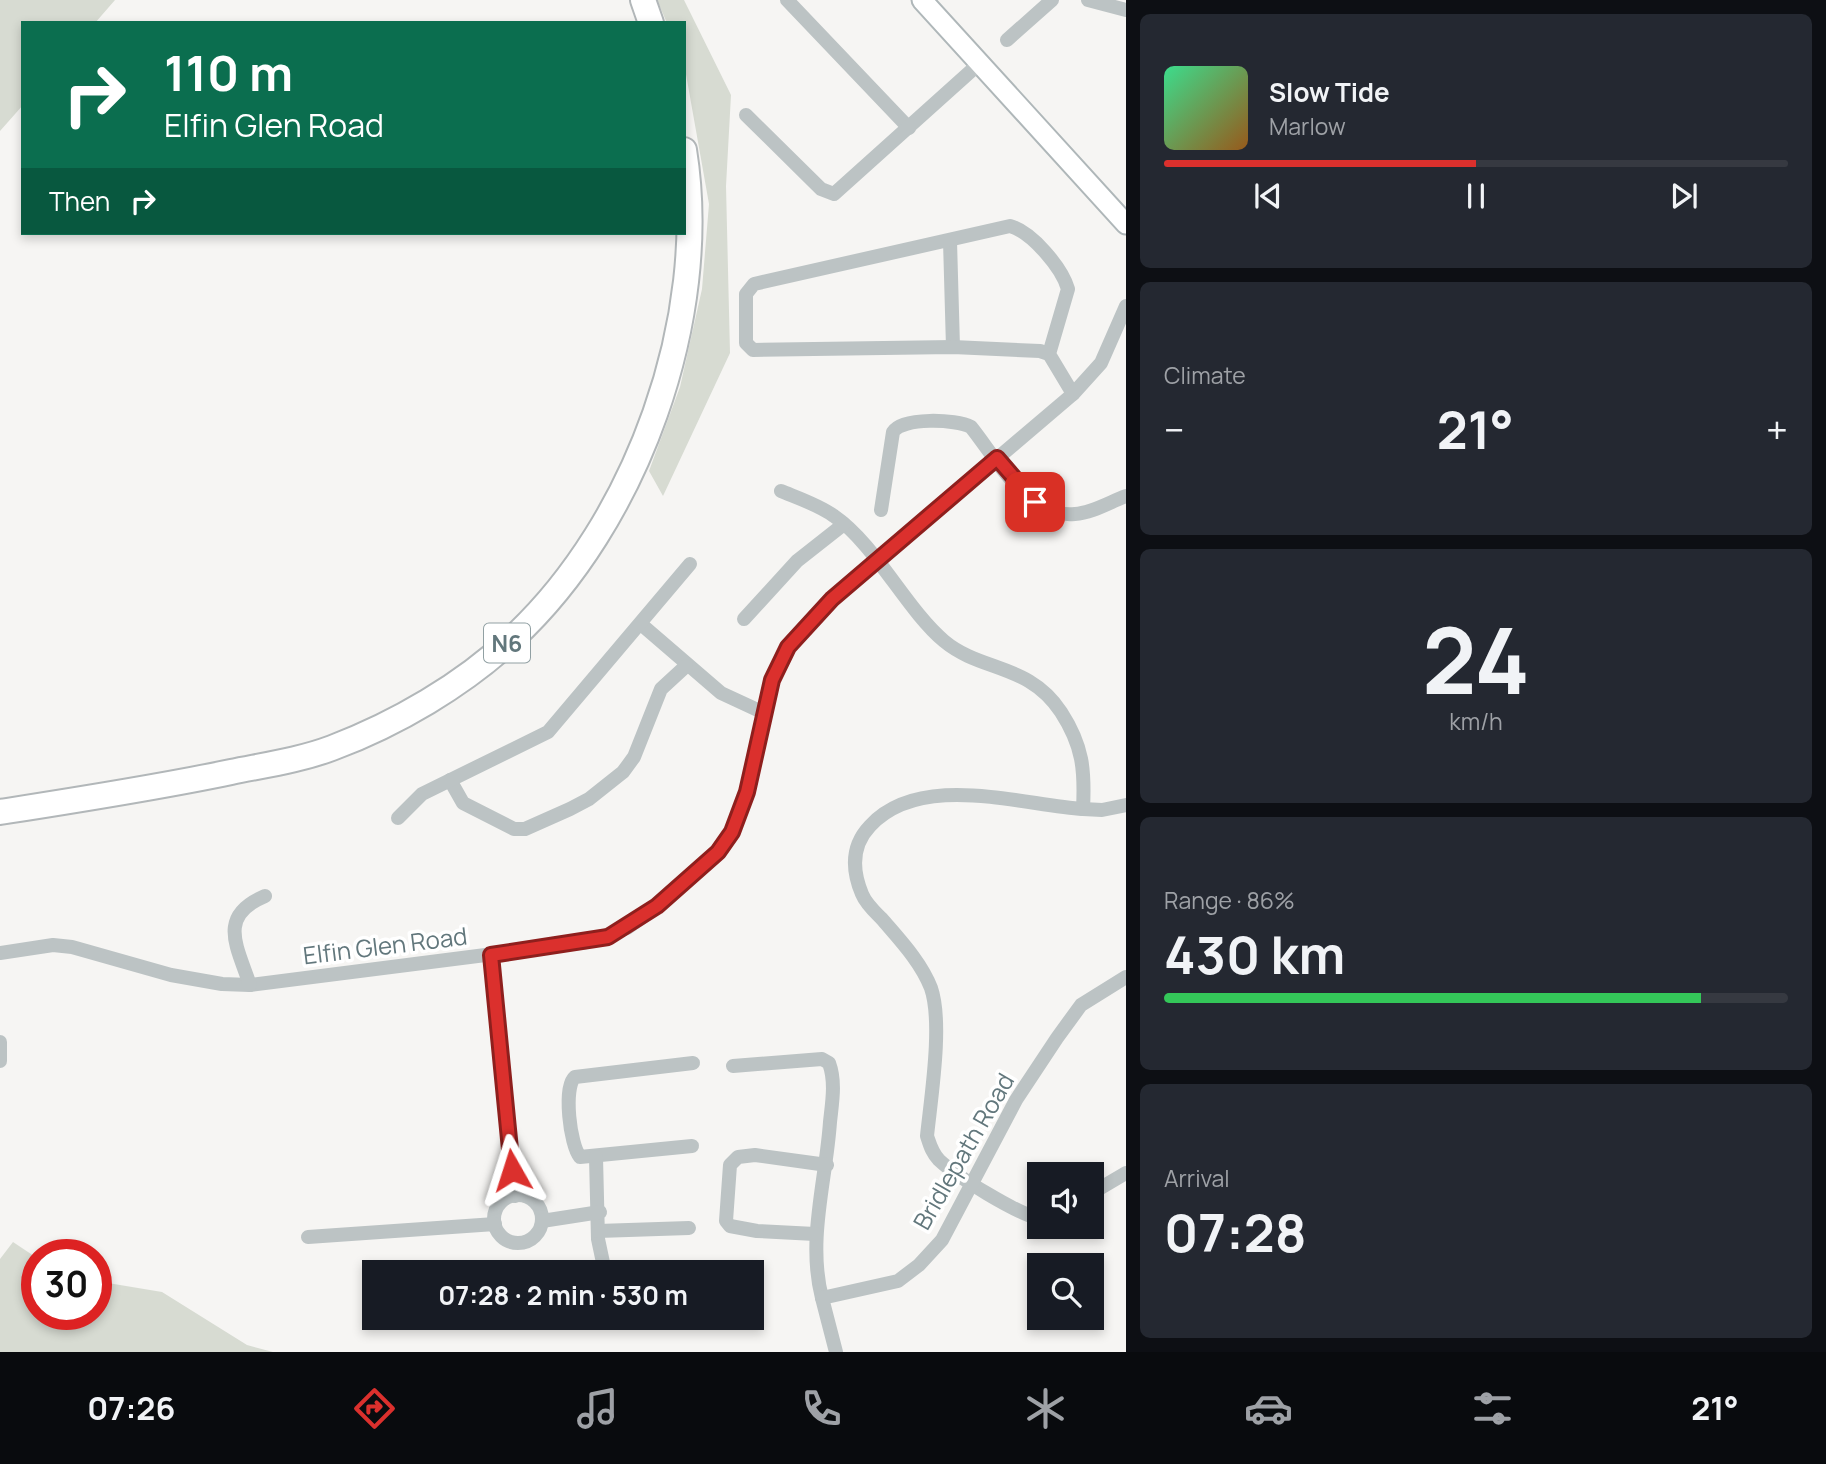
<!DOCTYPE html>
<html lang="en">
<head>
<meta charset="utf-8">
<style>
  :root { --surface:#171b24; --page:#242831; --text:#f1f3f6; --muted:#9ea1a6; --line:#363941; --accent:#db302d }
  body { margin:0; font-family:Manrope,sans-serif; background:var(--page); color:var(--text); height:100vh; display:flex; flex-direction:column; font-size:26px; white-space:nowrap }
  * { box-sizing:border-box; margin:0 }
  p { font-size:23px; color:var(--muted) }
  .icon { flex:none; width:38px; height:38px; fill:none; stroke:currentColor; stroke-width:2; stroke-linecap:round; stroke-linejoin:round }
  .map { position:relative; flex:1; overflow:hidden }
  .details { display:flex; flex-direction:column; gap:14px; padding:14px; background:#0d0f14; width:700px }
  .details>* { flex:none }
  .hud { position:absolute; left:21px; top:21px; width:665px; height:214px; border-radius:0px; box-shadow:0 4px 10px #0003; background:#0b6e4f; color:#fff; overflow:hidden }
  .tools { position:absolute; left:1027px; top:1162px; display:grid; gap:14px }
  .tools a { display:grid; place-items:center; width:77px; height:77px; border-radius:0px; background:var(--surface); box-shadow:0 4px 10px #0003; font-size:35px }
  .speed { position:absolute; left:21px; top:1239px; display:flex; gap:14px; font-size:35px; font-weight:700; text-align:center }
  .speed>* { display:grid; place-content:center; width:91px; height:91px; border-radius:50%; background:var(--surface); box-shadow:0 4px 10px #0003; line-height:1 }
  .speed .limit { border:10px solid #d22; background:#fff; color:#111 }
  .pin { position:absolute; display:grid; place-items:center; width:60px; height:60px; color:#fff; margin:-30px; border-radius:14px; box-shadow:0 4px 10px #0006 }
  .me { position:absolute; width:77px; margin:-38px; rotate:354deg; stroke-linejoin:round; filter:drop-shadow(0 0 5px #0008) }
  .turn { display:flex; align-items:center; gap:24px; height:147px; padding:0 28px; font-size:32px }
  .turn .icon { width:91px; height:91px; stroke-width:2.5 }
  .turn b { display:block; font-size:49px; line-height:60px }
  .then { display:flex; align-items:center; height:66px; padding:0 28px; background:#0003; gap:14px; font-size:26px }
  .big { font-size:52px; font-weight:700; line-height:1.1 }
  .details .tile { flex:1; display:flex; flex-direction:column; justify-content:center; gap:10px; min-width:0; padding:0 24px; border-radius:10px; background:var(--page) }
  .details .dial { align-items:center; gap:0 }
  .dial b { font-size:91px; line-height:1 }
  .song { display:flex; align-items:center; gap:21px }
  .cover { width:84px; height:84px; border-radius:10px; background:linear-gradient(135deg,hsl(150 70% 55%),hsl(30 70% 35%)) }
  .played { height:7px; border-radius:4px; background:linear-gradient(90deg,var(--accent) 50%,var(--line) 50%) }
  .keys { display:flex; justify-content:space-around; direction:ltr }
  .heat { display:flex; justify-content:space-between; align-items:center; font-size:38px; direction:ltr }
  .charge { height:10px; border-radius:5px; background:linear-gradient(90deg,#34c759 86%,var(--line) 0) }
  .trip { position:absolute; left:362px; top:1260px; width:402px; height:70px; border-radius:0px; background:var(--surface); box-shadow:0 4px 10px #0003; font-weight:700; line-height:70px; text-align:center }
  .tabs { display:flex; height:112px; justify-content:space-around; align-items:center; background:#090b0e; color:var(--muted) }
  .tabs .icon { width:49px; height:49px }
  .tabs .on { color:var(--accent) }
  .tabs b { font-size:32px; color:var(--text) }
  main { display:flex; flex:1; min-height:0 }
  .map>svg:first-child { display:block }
</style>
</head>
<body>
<main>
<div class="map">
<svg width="1126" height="1352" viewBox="0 0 1126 1352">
  <rect width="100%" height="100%" fill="#f6f5f3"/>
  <g fill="#d7dbd2">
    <polygon points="0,0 115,0 95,23 23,23 23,105 0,131"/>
    <polygon points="657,0 684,0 731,95 726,186 730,353 663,496 649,471 680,387 702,289 709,204 684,63 684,23 667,23"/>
    <polygon points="13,1242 37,1258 37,1314 96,1314 96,1281 162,1292 247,1345 273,1352 0,1352 0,1259"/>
  </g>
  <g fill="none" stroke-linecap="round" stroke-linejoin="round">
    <g stroke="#afb7b9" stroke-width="23">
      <polyline id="secondary" points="922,0 1126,224"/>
    </g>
    <g stroke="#b2b7b9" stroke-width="28">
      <g id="highway">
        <polyline points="643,0 651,23"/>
        <path d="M0,812C77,800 155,788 231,772C265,765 300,760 332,748C396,724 463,685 513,638C637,523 711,317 684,150"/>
      </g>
    </g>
    <g stroke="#bcc3c4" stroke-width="14">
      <polyline points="787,0 909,128"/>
      <polyline points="1088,0 1126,10"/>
      <polyline points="1007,40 1052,0"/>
      <polyline points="746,115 821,189 834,194 981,62"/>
      <polyline points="950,241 953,347"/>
      <path d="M1049,354L1068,289C1062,268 1032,232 1010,226L754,284L746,294V343L753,350L953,347L1040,351L1049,354L1073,394"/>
      <path d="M781,491C798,498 819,505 834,516C875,544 906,609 944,641C981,672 1029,663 1061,712C1083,746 1085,770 1083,809"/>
      <path d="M881,510L893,432C902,417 956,419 971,427C996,458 1028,519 1075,514C1092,513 1110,502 1126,496"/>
      <polyline points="744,619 797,561 844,524"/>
      <polyline points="642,625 721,693 764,713"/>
      <polyline points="450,780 463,803 514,829 525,829 570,809 589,799 623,772 634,757 661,689 686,666"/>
      <polyline points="398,818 422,794 548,732 690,564"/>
      <polyline points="0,953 53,945 72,947 171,975 222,984 250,985 587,942 627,928 657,907 718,852 732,833 747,791 772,680 788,647 832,599 1073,394 1101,363 1126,306"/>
      <polyline points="491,955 515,1196"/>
      <path d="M250,985C237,946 217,916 265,896"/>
      <polyline points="0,1042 0,1061"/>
      <path d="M733,1066L822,1059L829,1063C836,1082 832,1103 830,1122C826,1181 807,1240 822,1298"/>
      <path d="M692,1146L580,1157C570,1145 563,1087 575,1077L693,1063"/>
      <polyline points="596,1157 598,1239 605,1272"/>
      <polyline points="1092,1193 1126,1173"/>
      <circle cx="518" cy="1219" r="24"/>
      <path d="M1040,1219C1016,1213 957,1177 939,1160C932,1153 930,1145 927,1136C931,1097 943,1023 931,988C921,962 900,940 882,919C875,912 866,904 862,894C852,870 851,846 870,826C920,772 1017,804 1083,809L1102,810L1126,805"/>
      <polyline points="542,1221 600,1212"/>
      <polyline points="598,1231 689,1228"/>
      <polyline points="815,1234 757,1231 730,1226 726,1221 730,1165 738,1157 755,1155 827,1165"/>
      <polyline points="308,1237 495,1224"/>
      <polyline points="836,1352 822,1298 898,1281 919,1265 942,1240 1016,1100 1057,1038 1081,1005 1126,977"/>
    </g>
    <use href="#secondary" stroke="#fff" stroke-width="19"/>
    <use href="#highway" stroke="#fff" stroke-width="24"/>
  </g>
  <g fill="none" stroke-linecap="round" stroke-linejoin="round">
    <g stroke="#8e1f1d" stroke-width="18">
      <polyline id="route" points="512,1170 491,955 608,937 657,906 718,852 732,832 747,792 772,680 788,647 832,599 997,458 1035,502"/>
    </g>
    <use href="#route" stroke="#db302d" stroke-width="12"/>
  </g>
  <g text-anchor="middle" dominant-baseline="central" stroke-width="7" stroke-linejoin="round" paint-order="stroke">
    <rect fill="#fff" stroke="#91a0a3" stroke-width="2" x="484" y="623.5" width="46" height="39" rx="5"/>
    <g font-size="23" font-weight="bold" fill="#62777c">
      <text x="507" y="643">N6</text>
    </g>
    <g font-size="24" fill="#62777c" stroke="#fff">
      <text transform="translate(385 945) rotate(-7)">Elfin Glen Road</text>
      <text transform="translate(963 1151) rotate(-60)">Bridlepath Road</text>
    </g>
  </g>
</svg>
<div class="tools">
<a><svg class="icon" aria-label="sound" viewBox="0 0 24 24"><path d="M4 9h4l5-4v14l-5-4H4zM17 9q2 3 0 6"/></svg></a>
<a><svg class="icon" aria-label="search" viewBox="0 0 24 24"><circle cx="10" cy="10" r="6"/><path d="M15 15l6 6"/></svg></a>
</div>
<div class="speed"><div class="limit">30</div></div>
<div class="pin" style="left:1035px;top:502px;background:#d93025"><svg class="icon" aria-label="arrive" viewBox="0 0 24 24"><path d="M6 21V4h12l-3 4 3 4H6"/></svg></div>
<svg class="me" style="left:512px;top:1170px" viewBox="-20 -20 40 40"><path d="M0-17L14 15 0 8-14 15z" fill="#db302d" stroke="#fff" stroke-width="4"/></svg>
<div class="trip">07:28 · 2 min · 530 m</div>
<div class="hud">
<div class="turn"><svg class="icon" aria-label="right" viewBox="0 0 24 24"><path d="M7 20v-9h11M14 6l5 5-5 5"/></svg><div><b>110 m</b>Elfin Glen Road</div></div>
<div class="then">Then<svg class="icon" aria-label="right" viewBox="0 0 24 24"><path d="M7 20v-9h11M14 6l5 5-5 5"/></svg></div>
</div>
</div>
<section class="details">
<div class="tile">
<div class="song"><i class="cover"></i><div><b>Slow Tide</b><p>Marlow</p></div></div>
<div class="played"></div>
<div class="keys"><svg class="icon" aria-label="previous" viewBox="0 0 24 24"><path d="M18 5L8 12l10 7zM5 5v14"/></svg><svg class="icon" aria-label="pause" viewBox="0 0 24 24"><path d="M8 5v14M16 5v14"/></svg><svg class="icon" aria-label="next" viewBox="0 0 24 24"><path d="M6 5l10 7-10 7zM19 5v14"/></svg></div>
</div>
<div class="tile"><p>Climate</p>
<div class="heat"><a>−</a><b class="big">21°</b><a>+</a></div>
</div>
<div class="tile dial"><b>24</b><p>km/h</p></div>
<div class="tile"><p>Range · 86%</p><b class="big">430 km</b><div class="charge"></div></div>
<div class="tile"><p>Arrival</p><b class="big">07:28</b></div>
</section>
</main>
<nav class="tabs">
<b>07:26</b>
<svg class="icon on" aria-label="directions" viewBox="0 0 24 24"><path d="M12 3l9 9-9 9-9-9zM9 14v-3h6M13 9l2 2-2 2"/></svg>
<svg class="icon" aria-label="music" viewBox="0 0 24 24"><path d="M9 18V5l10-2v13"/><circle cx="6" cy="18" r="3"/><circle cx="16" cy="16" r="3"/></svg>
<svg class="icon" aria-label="phone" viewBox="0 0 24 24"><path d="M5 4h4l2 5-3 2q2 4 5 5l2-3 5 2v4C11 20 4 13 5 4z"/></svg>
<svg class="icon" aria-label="climate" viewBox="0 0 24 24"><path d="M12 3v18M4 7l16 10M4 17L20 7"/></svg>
<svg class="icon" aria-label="car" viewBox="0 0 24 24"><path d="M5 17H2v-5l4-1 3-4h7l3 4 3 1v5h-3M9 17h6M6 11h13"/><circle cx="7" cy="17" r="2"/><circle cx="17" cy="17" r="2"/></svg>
<svg class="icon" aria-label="filters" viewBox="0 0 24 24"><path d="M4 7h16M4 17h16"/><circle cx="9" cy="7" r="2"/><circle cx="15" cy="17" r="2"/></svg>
<b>21°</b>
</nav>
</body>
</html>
